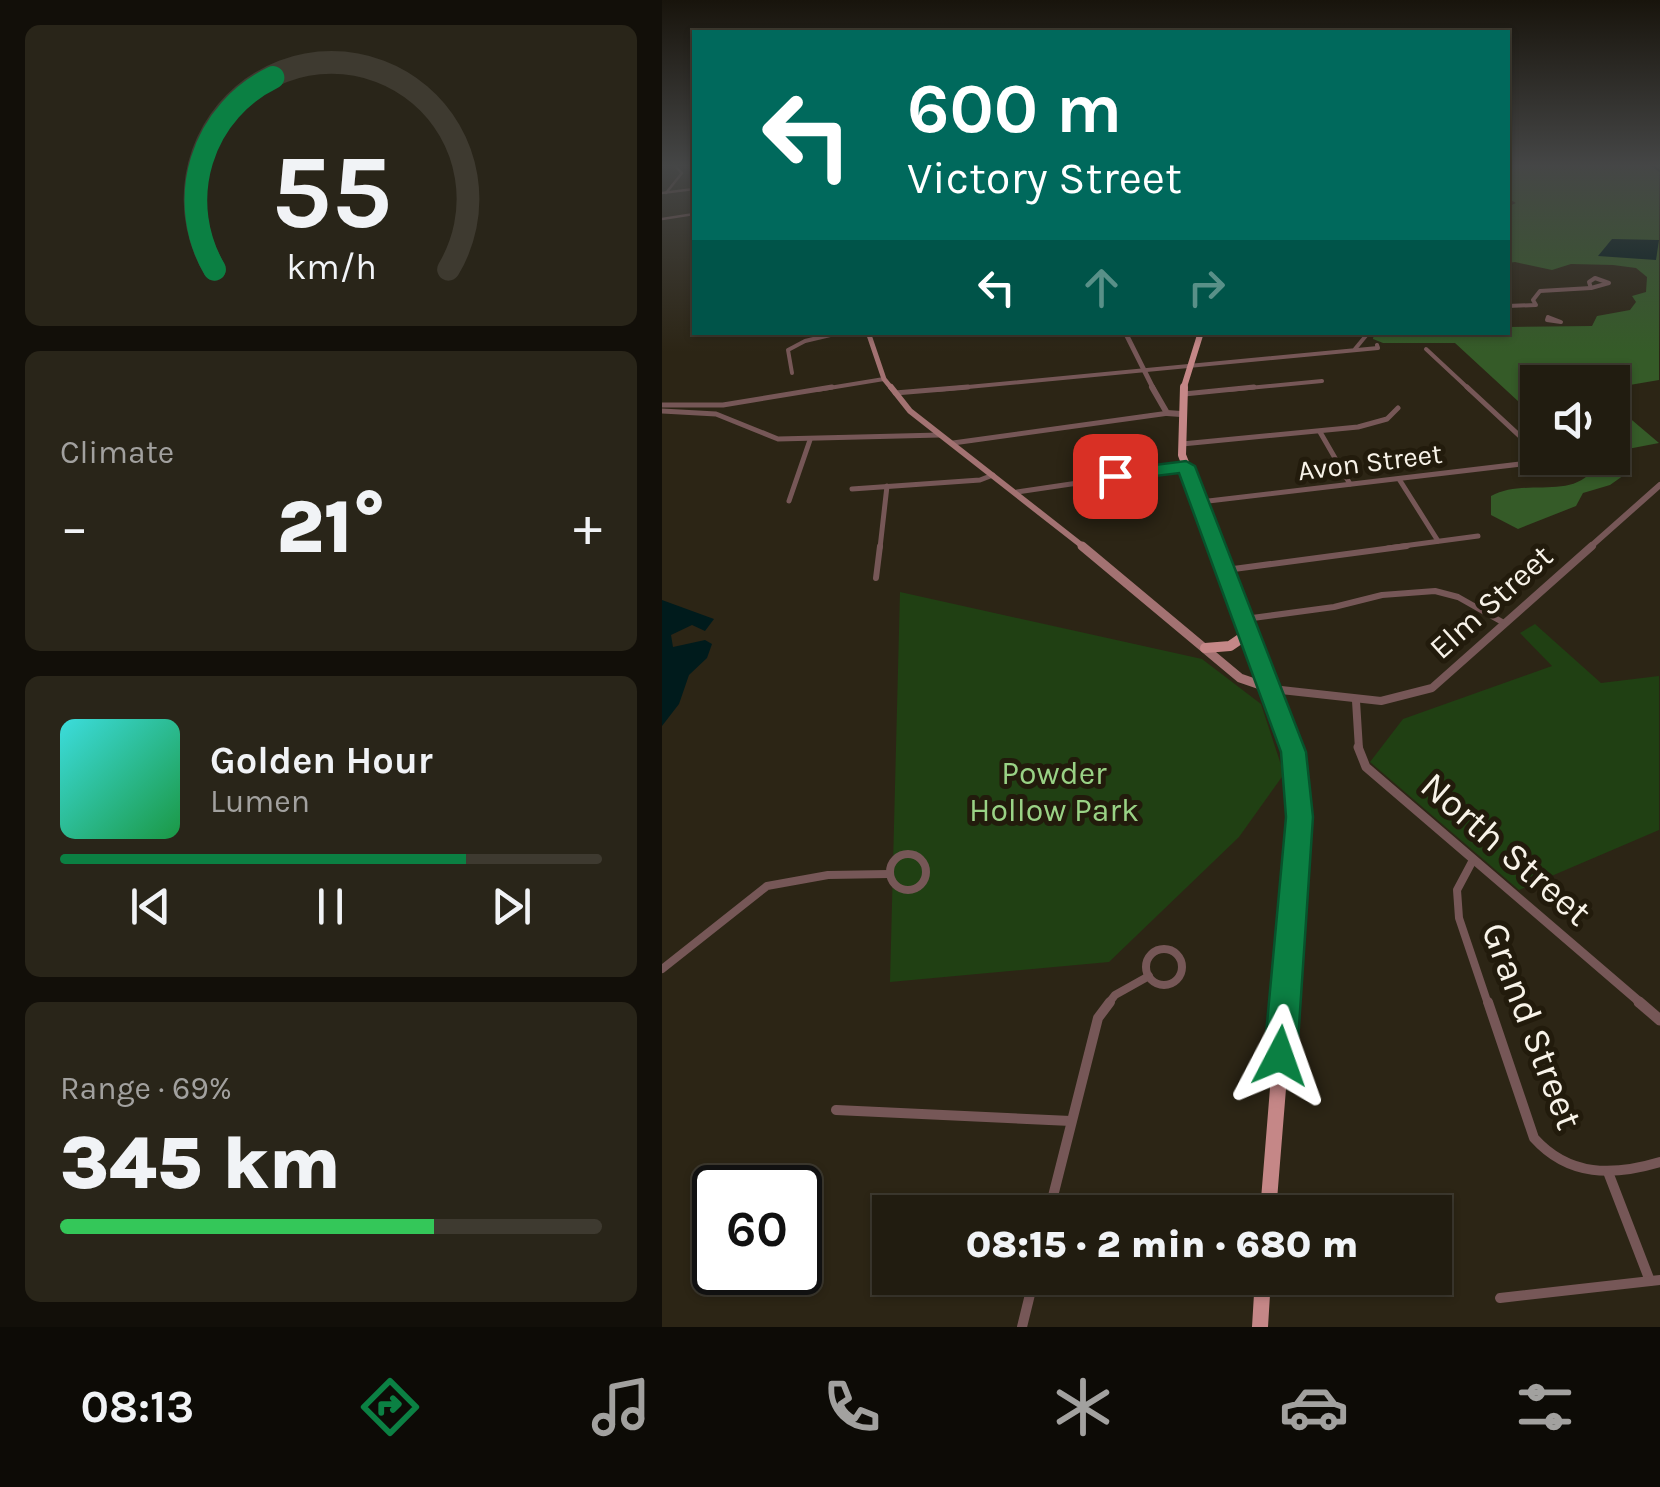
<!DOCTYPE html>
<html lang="en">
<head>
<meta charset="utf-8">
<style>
  :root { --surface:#211c10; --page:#292519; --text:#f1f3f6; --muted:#a2a19f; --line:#3e3a30; --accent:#0b8043 }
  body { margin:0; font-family:Karla,sans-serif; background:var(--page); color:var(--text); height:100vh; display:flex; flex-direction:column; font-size:38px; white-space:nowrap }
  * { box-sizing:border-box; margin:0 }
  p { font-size:32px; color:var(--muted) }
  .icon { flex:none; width:55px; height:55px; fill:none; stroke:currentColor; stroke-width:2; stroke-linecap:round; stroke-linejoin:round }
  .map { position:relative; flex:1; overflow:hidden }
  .side { display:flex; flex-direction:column; gap:25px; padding:25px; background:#120f09; width:662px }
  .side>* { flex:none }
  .top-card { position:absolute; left:30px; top:30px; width:818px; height:305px; border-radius:0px; box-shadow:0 2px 8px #0004,0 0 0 2px var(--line); background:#00695c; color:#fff; overflow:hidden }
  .tools { position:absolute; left:858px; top:365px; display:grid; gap:20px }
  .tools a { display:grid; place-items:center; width:110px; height:110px; border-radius:0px; background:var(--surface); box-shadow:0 2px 8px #0004,0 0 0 2px var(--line); font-size:50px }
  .speed { position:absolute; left:30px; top:1165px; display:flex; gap:20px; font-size:50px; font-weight:700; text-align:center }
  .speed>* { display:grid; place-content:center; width:130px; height:130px; border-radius:50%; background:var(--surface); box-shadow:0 2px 8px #0004,0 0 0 2px var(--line); line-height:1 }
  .speed .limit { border:5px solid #111; border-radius:15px; background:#fff; color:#111 }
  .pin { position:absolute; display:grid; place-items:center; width:85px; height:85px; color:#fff; margin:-42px; border-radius:20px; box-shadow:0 5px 15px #0006 }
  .me { position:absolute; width:110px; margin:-55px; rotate:4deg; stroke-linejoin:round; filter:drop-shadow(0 0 8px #0008) }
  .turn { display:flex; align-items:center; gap:35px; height:210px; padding:0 50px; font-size:45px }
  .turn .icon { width:130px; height:130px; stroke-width:2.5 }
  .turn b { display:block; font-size:70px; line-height:85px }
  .lanes { display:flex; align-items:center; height:95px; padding:0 50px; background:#0003; justify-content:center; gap:50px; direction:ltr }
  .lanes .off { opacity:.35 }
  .big { font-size:75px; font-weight:800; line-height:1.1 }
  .side .widget { flex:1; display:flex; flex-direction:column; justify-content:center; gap:15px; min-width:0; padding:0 35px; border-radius:15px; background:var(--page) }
  .side .dial { align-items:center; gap:0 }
  .dial svg { height:260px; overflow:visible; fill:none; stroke:var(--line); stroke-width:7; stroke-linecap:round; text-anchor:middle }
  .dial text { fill:var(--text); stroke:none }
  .song { display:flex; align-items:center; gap:30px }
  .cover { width:120px; height:120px; border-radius:15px; background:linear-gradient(135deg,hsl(180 70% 55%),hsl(140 70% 35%)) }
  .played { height:10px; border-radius:5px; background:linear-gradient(90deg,var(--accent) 75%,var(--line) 75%) }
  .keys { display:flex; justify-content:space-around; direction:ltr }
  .heat { display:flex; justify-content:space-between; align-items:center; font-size:55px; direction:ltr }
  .charge { height:15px; border-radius:8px; background:linear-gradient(90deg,#34c759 69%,var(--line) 0) }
  .trip { position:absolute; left:210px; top:1195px; width:580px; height:100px; border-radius:0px; background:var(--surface); box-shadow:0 2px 8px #0004,0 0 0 2px var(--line); font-weight:800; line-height:100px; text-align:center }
  .dock { display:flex; height:160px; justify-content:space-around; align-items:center; background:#0d0b06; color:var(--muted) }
  .dock .icon { width:70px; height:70px }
  .dock .active { color:var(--accent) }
  .dock b { font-size:45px; color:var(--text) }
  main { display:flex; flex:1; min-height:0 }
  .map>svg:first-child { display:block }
</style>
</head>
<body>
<main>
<section class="side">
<div class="widget dial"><svg viewBox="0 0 100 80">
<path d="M14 69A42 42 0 1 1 86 69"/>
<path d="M14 69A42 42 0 0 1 32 10" stroke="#0b8043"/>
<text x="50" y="56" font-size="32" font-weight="700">55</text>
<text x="50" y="72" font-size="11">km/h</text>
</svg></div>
<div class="widget"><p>Climate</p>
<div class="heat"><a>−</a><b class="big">21°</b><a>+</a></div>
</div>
<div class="widget">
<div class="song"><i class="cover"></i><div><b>Golden Hour</b><p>Lumen</p></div></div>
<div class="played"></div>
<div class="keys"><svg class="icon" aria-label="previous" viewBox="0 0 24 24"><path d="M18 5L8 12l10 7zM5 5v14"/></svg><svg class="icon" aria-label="pause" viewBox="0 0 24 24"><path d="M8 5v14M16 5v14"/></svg><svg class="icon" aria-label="next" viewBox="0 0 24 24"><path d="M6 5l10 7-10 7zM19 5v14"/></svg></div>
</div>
<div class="widget"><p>Range · 69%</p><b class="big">345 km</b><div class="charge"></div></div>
</section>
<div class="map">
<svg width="998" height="1327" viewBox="0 0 998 1327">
  <rect width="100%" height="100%" fill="#2c2515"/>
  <g fill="#204013">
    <polygon points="238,592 540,659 599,704 622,774 577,837 447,962 228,982"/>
    <polygon points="873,624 939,683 997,676 997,830 857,890 708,762 741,719 890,666 858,633"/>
  </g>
  <g fill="#355b28">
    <polygon points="845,166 997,166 997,380 950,388 950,382 875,382 875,404 857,402 793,343 721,343 711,339 712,333 845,332 845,327 930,326 935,316 968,310 974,302 970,296 984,292 985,277 974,268 951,265 909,264 890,270 853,262 845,263 845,207 854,203 845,198"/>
    <polygon points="950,403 951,404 997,443 950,452"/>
    <path d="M950,452L965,461V473L948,485L921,493L914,506L856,529L829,515V496C862,478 906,499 929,472L917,458H950Z"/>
  </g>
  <g fill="#001b1c">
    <polygon points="950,239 997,240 994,260 936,256"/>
    <polygon points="0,600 52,619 43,631 30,625 9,635 11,647 43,640 50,644 45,658 27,675 17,704 0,726"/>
  </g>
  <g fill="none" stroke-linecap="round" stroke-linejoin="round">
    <polyline stroke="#001b1c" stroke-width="2.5" points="991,166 998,171"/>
    <g stroke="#765757" stroke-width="2.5">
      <polyline points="0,193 32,189"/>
      <polyline points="4,193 20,173 13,166"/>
      <polyline points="0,219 32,214"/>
    </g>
    <g stroke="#765757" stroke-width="4">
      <polygon points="933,278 947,283 929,288 927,282"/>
      <polyline points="845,306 874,305 871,300 878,291 929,288"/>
      <polygon points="886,317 899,322 885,320"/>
      <polyline points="693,349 707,332"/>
      <polyline points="764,349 808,390"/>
      <polyline points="130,373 126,350 143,341 181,332"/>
      <polyline points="155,390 222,379"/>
      <polyline points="274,390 716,348 715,345"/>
      <polyline points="566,390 660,381"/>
    </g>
    <g stroke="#765757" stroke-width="5">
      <polyline points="805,387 875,452"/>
      <polyline points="233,393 306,387"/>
      <polyline points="522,394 592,387"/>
      <polyline points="0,405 61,405 170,387"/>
      <polyline points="0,411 54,414 116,439 278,435"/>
      <polyline points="658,432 688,484"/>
      <polyline points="291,443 507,413"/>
      <polyline points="520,444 696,427 725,419 736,408"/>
      <polyline points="737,479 776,541"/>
      <polyline points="190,489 318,480 331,475"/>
      <polyline points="355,492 524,467"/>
      <polyline points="127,501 148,440"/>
      <polyline points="538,502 884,461"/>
      <polyline points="218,548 225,486"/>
      <polyline points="726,548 816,536"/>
    </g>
    <g stroke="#765757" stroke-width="6">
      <polyline points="564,570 745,546"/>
      <polyline points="214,578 218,546"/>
      <polyline points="583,619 672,607 720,595 773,591 796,597 842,623"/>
    </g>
    <g stroke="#765757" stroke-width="8">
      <circle cx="246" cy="872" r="18"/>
      <polyline points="811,860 795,890 797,918 826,1004"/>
      <circle cx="502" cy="967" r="18"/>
      <polyline points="0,969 105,886 166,875 227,874"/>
      <polyline points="446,1004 453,995 487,976"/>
    </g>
    <g stroke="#765757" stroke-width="10">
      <path d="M826,1002L872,1138C907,1177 951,1176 998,1162"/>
      <polyline points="174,1110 409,1121"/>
      <polyline points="946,1172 988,1281"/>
      <polyline points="387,1212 436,1018 448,1002"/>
      <polyline points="838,1298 998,1280"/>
      <polyline points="360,1327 372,1278"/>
    </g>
    <polyline stroke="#765757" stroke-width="5" points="463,332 492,390"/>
    <g stroke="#765757" stroke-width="6">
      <polyline points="490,387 505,413 519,414"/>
      <polyline points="927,548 998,485"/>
    </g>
    <g stroke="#765757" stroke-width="8">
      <polyline points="610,689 719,701 770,688 930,546"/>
      <polyline points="694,701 697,749"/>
    </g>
    <polyline stroke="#765757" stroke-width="9" points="696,747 704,767 980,1004"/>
    <polyline stroke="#765757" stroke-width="11" points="977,1002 998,1020"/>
    <polyline stroke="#a37272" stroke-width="5" points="206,332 222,379 231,390"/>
    <polyline stroke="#a37272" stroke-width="6" points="229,387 248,411 423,548"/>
    <polyline stroke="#a37272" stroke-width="9" points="420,546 578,678 610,689"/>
    <polyline stroke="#c58787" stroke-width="6" points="521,390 539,332"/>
    <polyline stroke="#c58787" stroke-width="8" points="522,387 520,455 556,548"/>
    <g stroke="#c58787" stroke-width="10">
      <polyline points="555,546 620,712 629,749"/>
      <polyline points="543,648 568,646 587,633"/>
    </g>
    <path stroke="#c58787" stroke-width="12" d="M623,1004C630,921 648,829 628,747"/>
    <g stroke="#c58787" stroke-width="16">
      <polyline points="606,1212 623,1002"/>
      <polyline points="598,1327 601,1278"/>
    </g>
  </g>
  <linearGradient id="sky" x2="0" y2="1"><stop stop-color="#18140c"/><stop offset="0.47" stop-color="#454646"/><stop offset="1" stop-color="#454646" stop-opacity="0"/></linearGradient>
  <rect width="998" height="352" fill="url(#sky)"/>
  <polygon fill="#0b8043" stroke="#07532c" stroke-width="2.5" points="524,461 533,466 644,752 651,817 635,1056 630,1068 618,1073 607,1068 602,1056 624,817 619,752 517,473 453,481 444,476 453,470"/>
  <g text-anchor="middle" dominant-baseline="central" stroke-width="10" stroke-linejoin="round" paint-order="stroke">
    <g font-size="28" fill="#f8f3e9" stroke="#221b0c">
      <text transform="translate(708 462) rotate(-7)">Avon Street</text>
    </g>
    <g font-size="32" fill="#f8f3e9" stroke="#221b0c">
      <text transform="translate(829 602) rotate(-42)">Elm Street</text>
    </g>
    <g font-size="32" fill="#99d285" stroke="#221b0c">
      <text x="392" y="773">Powder<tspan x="392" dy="37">Hollow Park</tspan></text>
    </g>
    <g font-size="38" fill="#f8f3e9" stroke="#221b0c">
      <text transform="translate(844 849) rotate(41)">North Street</text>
      <text transform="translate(870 1026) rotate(69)">Grand Street</text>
    </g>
  </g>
</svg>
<div class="tools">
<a><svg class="icon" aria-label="sound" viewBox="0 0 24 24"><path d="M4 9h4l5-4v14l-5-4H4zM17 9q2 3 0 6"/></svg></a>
</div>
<div class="speed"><div class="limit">60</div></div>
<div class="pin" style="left:453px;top:476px;background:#d93025"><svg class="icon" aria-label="arrive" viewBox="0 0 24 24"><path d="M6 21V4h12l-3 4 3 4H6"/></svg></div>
<svg class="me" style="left:618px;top:1056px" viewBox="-20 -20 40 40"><path d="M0-17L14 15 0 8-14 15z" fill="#0b8043" stroke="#fff" stroke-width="4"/></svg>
<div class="trip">08:15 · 2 min · 680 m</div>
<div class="top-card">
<div class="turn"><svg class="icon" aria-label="left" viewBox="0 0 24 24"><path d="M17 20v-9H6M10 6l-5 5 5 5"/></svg><div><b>600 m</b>Victory Street</div></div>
<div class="lanes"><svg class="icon" aria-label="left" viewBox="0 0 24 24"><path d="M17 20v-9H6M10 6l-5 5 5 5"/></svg><svg class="icon off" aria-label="ahead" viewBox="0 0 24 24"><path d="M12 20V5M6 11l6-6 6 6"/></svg><svg class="icon off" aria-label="right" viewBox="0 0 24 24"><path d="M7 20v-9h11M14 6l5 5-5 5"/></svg></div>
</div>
</div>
</main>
<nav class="dock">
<b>08:13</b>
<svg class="icon active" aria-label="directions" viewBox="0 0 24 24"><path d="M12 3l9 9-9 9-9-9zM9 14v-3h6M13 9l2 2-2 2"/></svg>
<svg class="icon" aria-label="music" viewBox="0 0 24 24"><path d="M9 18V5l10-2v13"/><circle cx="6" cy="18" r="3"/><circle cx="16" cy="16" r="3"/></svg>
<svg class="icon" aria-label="phone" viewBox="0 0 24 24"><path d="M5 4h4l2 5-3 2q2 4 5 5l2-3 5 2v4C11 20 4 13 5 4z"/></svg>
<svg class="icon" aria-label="climate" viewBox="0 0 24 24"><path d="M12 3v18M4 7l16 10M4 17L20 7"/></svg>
<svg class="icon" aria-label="car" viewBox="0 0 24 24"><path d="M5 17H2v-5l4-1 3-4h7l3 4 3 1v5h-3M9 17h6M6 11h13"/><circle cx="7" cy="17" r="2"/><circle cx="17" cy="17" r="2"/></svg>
<svg class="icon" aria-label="filters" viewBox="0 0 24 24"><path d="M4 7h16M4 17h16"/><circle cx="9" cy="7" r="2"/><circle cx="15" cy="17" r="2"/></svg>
</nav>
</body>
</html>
